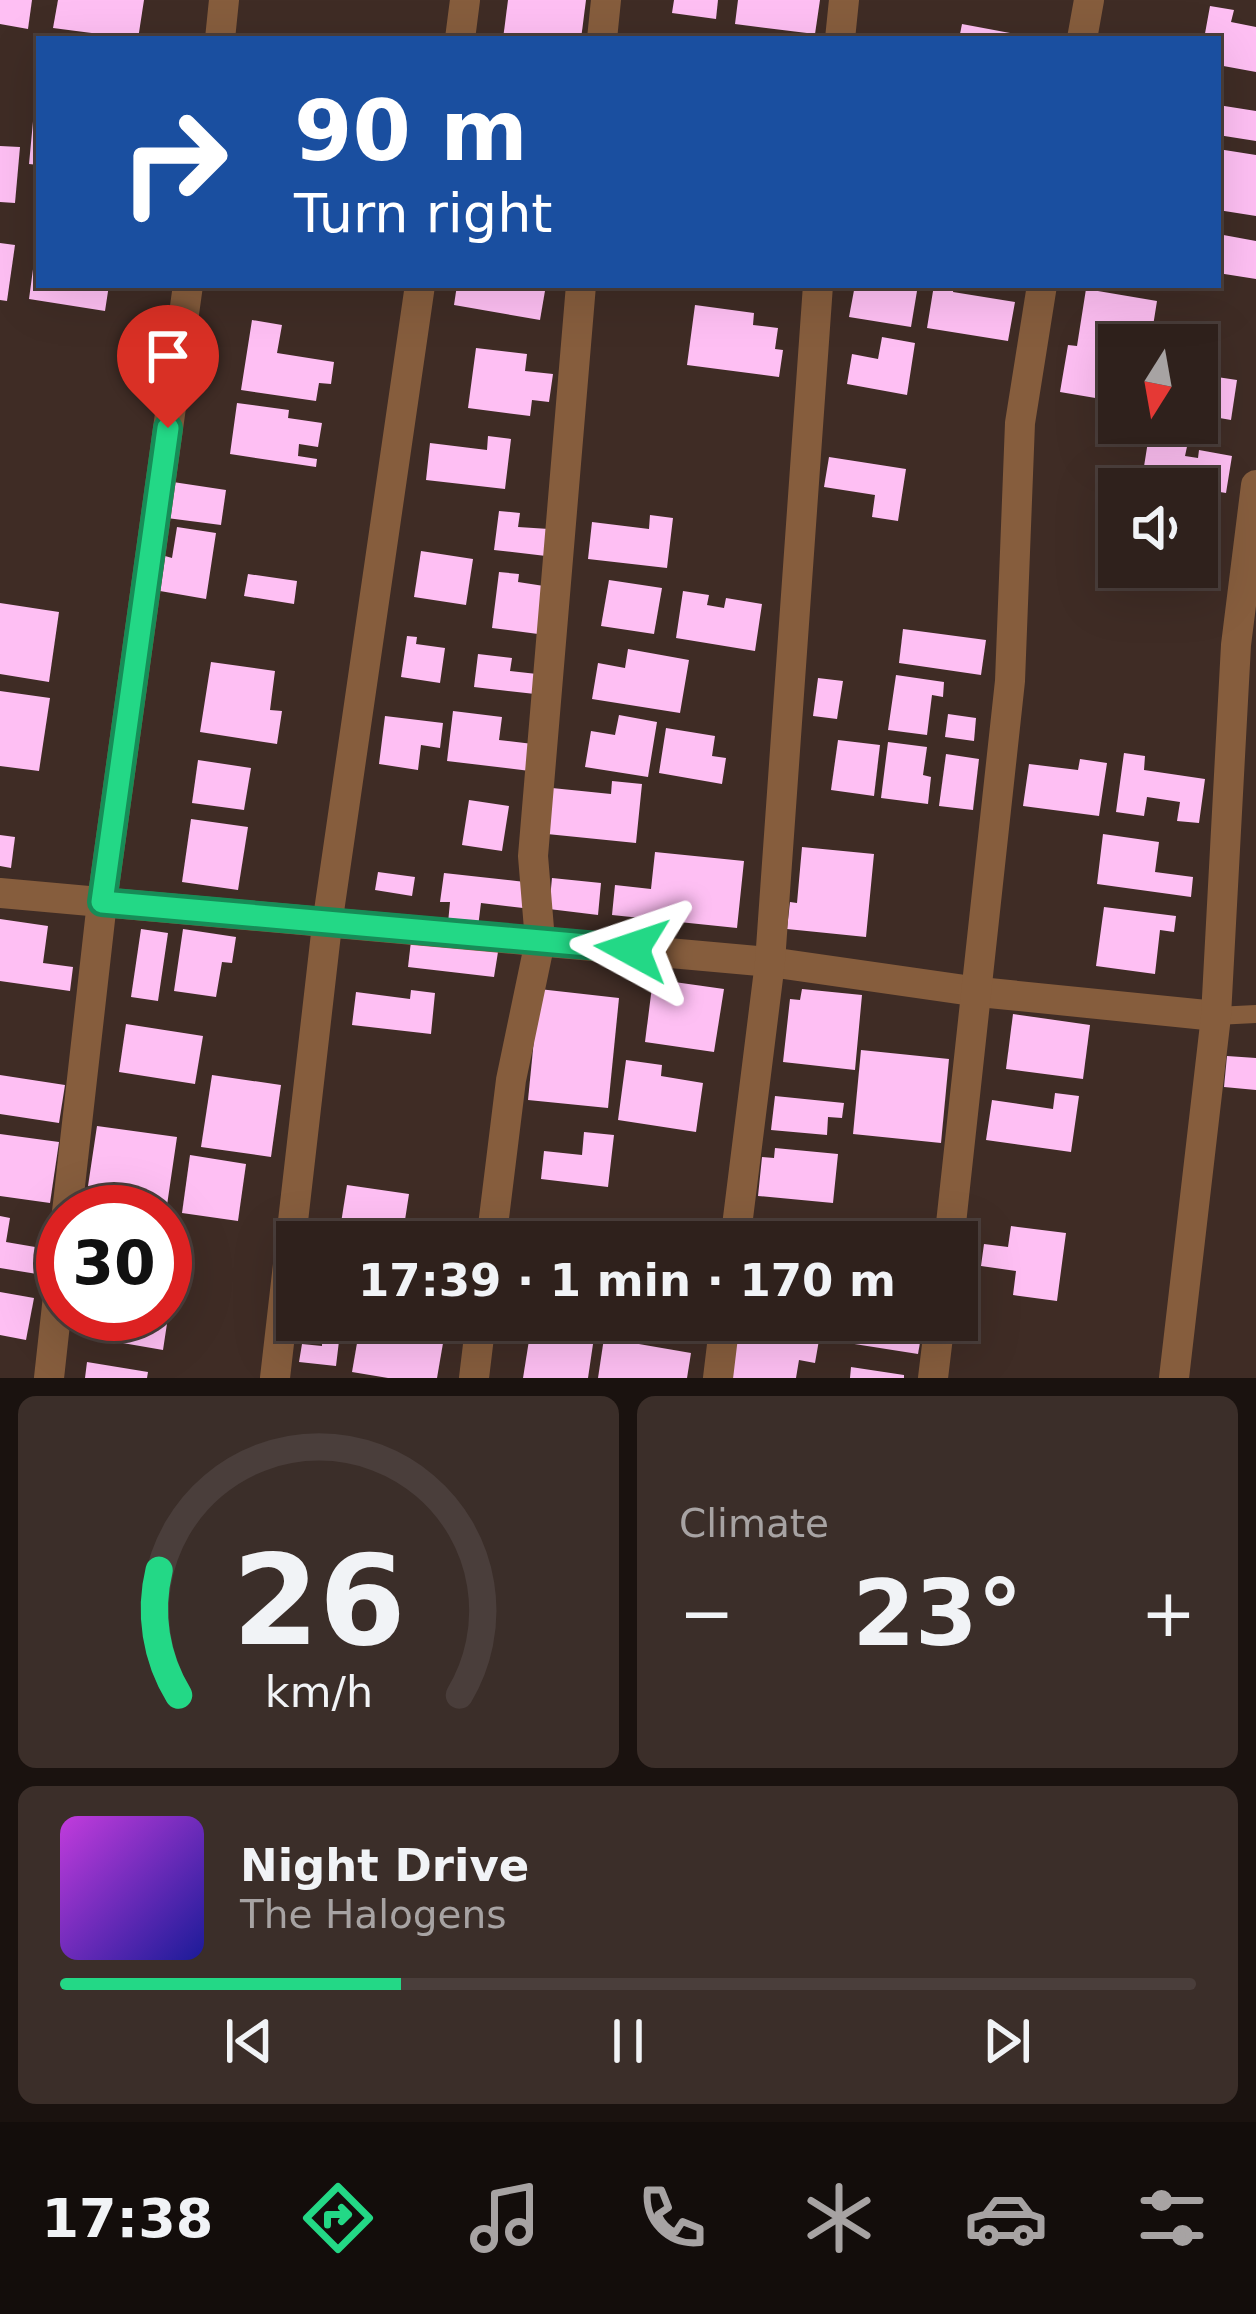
<!DOCTYPE html>
<html lang="en">
<head>
<meta charset="utf-8">
<style>
  :root { --surface:#2f211c; --page:#3b2e29; --text:#f1f3f6; --muted:#a7a3a3; --line:#4a3e3b; --accent:#23d886 }
  body { margin:0; font-family:"DejaVu Sans",sans-serif; background:var(--page); color:var(--text); height:100vh; display:flex; flex-direction:column; font-size:45px; white-space:nowrap }
  * { box-sizing:border-box; margin:0 }
  p { font-size:39px; color:var(--muted) }
  .icon { flex:none; width:66px; height:66px; fill:none; stroke:currentColor; stroke-width:2; stroke-linecap:round; stroke-linejoin:round }
  .map { position:relative; height:1378px; overflow:hidden }
  .panel { display:flex; flex-direction:column; gap:18px; padding:18px; background:#1a120f; flex:1 }
  .panel>* { flex:none }
  .hud { position:absolute; left:36px; top:36px; width:1185px; height:252px; border-radius:0px; box-shadow:0 12px 48px #0002,0 0 0 3px var(--line); background:#1a4fa0; color:#fff; overflow:hidden }
  .needle { width:78px; rotate:191deg }
  .fabs { position:absolute; left:1098px; top:324px; display:grid; gap:24px }
  .fabs a { display:grid; place-items:center; width:120px; height:120px; border-radius:0px; background:var(--surface); box-shadow:0 12px 48px #0002,0 0 0 3px var(--line); font-size:60px }
  .speed { position:absolute; left:36px; top:1185px; display:flex; gap:24px; font-size:60px; font-weight:700; text-align:center }
  .speed>* { display:grid; place-content:center; width:156px; height:156px; border-radius:50%; background:var(--surface); box-shadow:0 12px 48px #0002,0 0 0 3px var(--line); line-height:1 }
  .speed .limit { border:18px solid #d22; background:#fff; color:#111 }
  .pin { position:absolute; display:grid; place-items:center; width:102px; height:102px; color:#fff; margin:-123px -51px; border-radius:50% 50% 50% 0; rotate:-45deg; box-shadow:0 0 12px #0007 }
  .pin .icon { rotate:45deg }
  .me { position:absolute; width:132px; margin:-66px; rotate:275deg; stroke-linejoin:round; filter:drop-shadow(0 0 9px #0008) }
  .turn { display:flex; align-items:center; gap:42px; height:252px; padding:0 60px; font-size:54px }
  .turn .icon { width:156px; height:156px; stroke-width:2.5 }
  .turn b { display:block; font-size:84px; line-height:102px }
  .big { font-size:90px; font-weight:600; line-height:1.1 }
  .panel .card { flex:1; display:flex; flex-direction:column; justify-content:center; gap:18px; min-width:0; padding:0 42px; border-radius:18px; background:var(--page) }
  .panel .dial { align-items:center; gap:0 }
  .dial svg { height:312px; overflow:visible; fill:none; stroke:var(--line); stroke-width:7; stroke-linecap:round; text-anchor:middle }
  .dial text { fill:var(--text); stroke:none }
  .song { display:flex; align-items:center; gap:36px }
  .cover { width:144px; height:144px; border-radius:18px; background:linear-gradient(135deg,hsl(290 70% 55%),hsl(240 70% 35%)) }
  .played { height:12px; border-radius:6px; background:linear-gradient(90deg,var(--accent) 30%,var(--line) 30%) }
  .keys { display:flex; justify-content:space-around; direction:ltr }
  .heat { display:flex; justify-content:space-between; align-items:center; font-size:66px; direction:ltr }
  .panel .tiles { flex:1; display:grid; gap:18px; grid-template-columns:1fr 1fr }
  .card:last-child { grid-column:span 2 }
  .trip { position:absolute; left:276px; top:1221px; width:702px; height:120px; border-radius:0px; background:var(--surface); box-shadow:0 12px 48px #0002,0 0 0 3px var(--line); font-weight:600; line-height:120px; text-align:center }
  .menu { display:flex; height:192px; justify-content:space-around; align-items:center; background:#130d0b; color:var(--muted) }
  .menu .icon { width:84px; height:84px }
  .menu .on { color:var(--accent) }
  .menu b { font-size:54px; color:var(--text) }
  .map>svg:first-child { display:block }
</style>
</head>
<body>
<div class="map">
<svg width="1256" height="1378" viewBox="0 0 1256 1378">
  <rect width="100%" height="100%" fill="#3f2c25"/>
  <g fill="#febff3">
    <polygon points="0,0 32,0 28,29 0,24"/>
    <polygon points="58,0 144,0 138,39 53,28"/>
    <polygon points="508,0 586,0 581,39 503,39"/>
    <polygon points="674,0 718,0 716,19 672,13"/>
    <polygon points="738,0 820,0 815,34 735,24"/>
    <polygon points="1210,6 1234,10 1231,22 1256,27 1256,72 1218,65 1218,39 1204,39"/>
    <polygon points="962,24 1031,37 1030,39 959,39"/>
    <polygon points="1218,105 1256,111 1256,141 1218,135"/>
    <polygon points="34,111 39,112 39,165 29,164"/>
    <polygon points="0,146 20,147 15,203 0,202"/>
    <polygon points="1218,149 1256,155 1256,216 1218,210"/>
    <polygon points="1218,234 1256,241 1256,279 1218,273"/>
    <polygon points="0,243 15,245 7,301 0,300"/>
    <polygon points="36,247 39,285 109,285 105,311 29,299"/>
    <polygon points="457,285 546,285 540,320 454,305"/>
    <polygon points="855,285 918,285 911,327 849,317"/>
    <polygon points="934,285 954,285 953,292 1015,302 1008,341 927,328"/>
    <polygon points="1086,289 1157,301 1150,345 1119,345 1119,402 1060,392 1068,345 1077,346"/>
    <polygon points="695,305 754,313 753,325 778,328 775,349 783,350 779,377 687,365"/>
    <polygon points="252,320 282,325 277,353 334,362 331,384 319,383 316,401 241,390"/>
    <polygon points="882,337 915,343 907,395 847,384 852,354 878,359"/>
    <polygon points="476,348 527,354 525,371 553,374 549,402 532,400 530,416 468,408"/>
    <polygon points="1197,374 1237,380 1231,420 1197,414"/>
    <polygon points="237,403 289,410 288,418 322,423 318,447 299,444 298,456 317,459 316,467 230,454"/>
    <polygon points="1149,435 1188,442 1185,456 1198,458 1199,450 1232,456 1226,493 1142,479"/>
    <polygon points="488,436 511,439 505,489 426,480 430,443 487,450"/>
    <polygon points="829,457 906,469 898,521 872,517 875,495 824,487"/>
    <polygon points="173,482 226,490 221,525 167,518"/>
    <polygon points="499,511 520,513 518,527 549,529 546,556 494,550"/>
    <polygon points="650,515 673,518 667,568 588,559 592,522 649,529"/>
    <polygon points="177,527 216,533 206,599 160,591 165,556 172,558"/>
    <polygon points="421,551 473,559 466,605 414,597"/>
    <polygon points="499,572 519,574 518,582 544,586 538,634 492,628"/>
    <polygon points="248,574 297,581 294,604 244,596"/>
    <polygon points="609,580 662,588 654,634 601,626"/>
    <polygon points="683,591 709,595 707,605 724,608 726,598 762,604 755,651 676,638"/>
    <polygon points="0,603 59,612 49,682 0,674"/>
    <polygon points="903,629 986,640 981,675 899,663"/>
    <polygon points="407,636 417,637 416,644 445,648 440,683 401,677"/>
    <polygon points="628,649 689,660 680,713 592,699 598,663 625,668"/>
    <polygon points="478,654 512,658 510,671 537,674 535,694 474,687"/>
    <polygon points="211,662 275,671 270,710 282,711 277,744 200,732"/>
    <polygon points="896,675 944,682 943,697 932,695 927,735 888,730"/>
    <polygon points="818,678 843,681 837,719 813,716"/>
    <polygon points="0,691 50,698 39,771 0,766"/>
    <polygon points="453,711 502,717 499,740 533,744 530,771 447,761"/>
    <polygon points="948,714 976,718 974,741 945,737"/>
    <polygon points="619,715 657,722 648,777 585,767 591,731 615,735"/>
    <polygon points="385,716 443,723 440,748 421,745 418,770 379,764"/>
    <polygon points="666,728 715,736 712,756 726,758 722,784 659,773"/>
    <polygon points="838,740 880,745 874,796 831,790"/>
    <polygon points="888,742 927,747 923,775 931,777 928,804 881,798"/>
    <polygon points="1124,753 1145,756 1144,770 1205,779 1199,823 1177,821 1180,802 1147,797 1144,816 1116,812"/>
    <polygon points="946,754 979,759 973,810 939,806"/>
    <polygon points="1080,759 1107,763 1099,816 1023,806 1029,764 1078,770"/>
    <polygon points="198,760 251,768 244,810 192,803"/>
    <polygon points="612,781 642,784 636,843 547,834 552,788 611,794"/>
    <polygon points="469,800 509,806 502,851 462,845"/>
    <polygon points="191,819 248,827 238,890 182,882"/>
    <polygon points="1103,834 1159,842 1155,872 1193,877 1191,897 1097,884"/>
    <polygon points="0,835 15,837 11,868 0,866"/>
    <polygon points="802,847 874,854 866,937 787,929 790,902 797,903"/>
    <polygon points="655,852 744,861 737,928 612,915 615,885 651,889"/>
    <polygon points="378,872 415,877 412,896 375,890"/>
    <polygon points="444,873 525,882 523,908 481,903 478,927 448,923 450,902 440,902"/>
    <polygon points="552,878 601,883 598,915 549,909"/>
    <polygon points="1104,907 1176,916 1174,932 1160,930 1155,974 1096,966"/>
    <polygon points="0,919 48,926 43,963 73,967 70,991 0,981"/>
    <polygon points="141,929 168,933 158,1001 131,997"/>
    <polygon points="183,929 236,937 232,963 222,962 216,997 174,991"/>
    <polygon points="411,941 498,952 494,977 408,967"/>
    <polygon points="653,979 724,989 714,1052 645,1042"/>
    <polygon points="539,989 619,998 608,1108 528,1100"/>
    <polygon points="802,989 862,995 855,1070 783,1062 790,999 800,1000"/>
    <polygon points="411,990 435,993 431,1034 352,1025 356,992 410,999"/>
    <polygon points="1013,1014 1090,1025 1083,1079 1006,1069"/>
    <polygon points="126,1024 203,1036 195,1084 119,1072"/>
    <polygon points="861,1050 949,1059 941,1143 853,1134"/>
    <polygon points="1227,1056 1256,1058 1256,1090 1224,1087"/>
    <polygon points="626,1060 662,1065 661,1076 703,1083 696,1132 618,1120"/>
    <polygon points="0,1075 65,1085 59,1123 0,1114"/>
    <polygon points="212,1075 281,1085 271,1157 201,1147"/>
    <polygon points="1055,1093 1079,1096 1071,1152 986,1140 992,1100 1053,1109"/>
    <polygon points="775,1096 844,1103 842,1118 828,1117 827,1135 771,1130"/>
    <polygon points="97,1126 177,1137 166,1212 117,1208 120,1191 88,1186"/>
    <polygon points="584,1132 614,1135 608,1187 541,1179 544,1151 582,1155"/>
    <polygon points="0,1134 59,1142 50,1203 0,1196"/>
    <polygon points="775,1148 838,1154 833,1203 758,1196 762,1157 774,1158"/>
    <polygon points="190,1155 246,1164 238,1221 182,1213"/>
    <polygon points="347,1185 409,1194 403,1233 341,1223"/>
    <polygon points="0,1216 10,1218 6,1242 41,1248 37,1274 0,1268"/>
    <polygon points="1011,1226 1066,1233 1057,1301 1013,1295 1016,1271 981,1266 984,1244 1008,1247"/>
    <polygon points="165,1283 173,1284 163,1350 88,1337 92,1314 165,1314"/>
    <polygon points="0,1292 34,1298 26,1340 0,1335"/>
    <polygon points="361,1320 447,1320 437,1378 388,1378 352,1372"/>
    <polygon points="625,1320 688,1320 686,1332"/>
    <polygon points="832,1320 924,1320 918,1354 829,1340"/>
    <polygon points="735,1326 819,1340 815,1363 799,1360 796,1378 727,1378"/>
    <polygon points="530,1334 593,1344 588,1378 523,1378"/>
    <polygon points="604,1338 691,1353 687,1378 598,1378"/>
    <polygon points="322,1339 339,1341 336,1366 299,1362 302,1344 322,1346"/>
    <polygon points="87,1362 148,1372 147,1378 85,1378"/>
    <polygon points="851,1367 904,1375 904,1378 850,1378"/>
  </g>
  <g fill="none" stroke-linecap="round" stroke-linejoin="round">
    <polyline stroke="#865d3d" stroke-width="18" points="1216,1016 1256,1014"/>
    <g stroke="#865d3d" stroke-width="30">
      <polyline points="220,39 224,0"/>
      <polyline points="460,39 465,0"/>
      <polyline points="602,39 606,0"/>
      <polyline points="840,39 844,0"/>
      <polyline points="1082,39 1089,0"/>
      <polyline points="0,893 770,962 979,992 1216,1016"/>
      <polyline points="67,1212 102,902 188,285"/>
      <polyline points="491,1242 511,1080 540,941 533,856 581,285"/>
      <polyline points="735,1242 770,962 818,285"/>
      <polyline points="949,1242 1010,681 1020,423 1042,285"/>
      <polyline points="49,1378 63,1251"/>
      <polyline points="275,1378 327,925 420,285"/>
      <polyline points="474,1378 481,1320"/>
      <polyline points="718,1378 725,1320"/>
      <polyline points="933,1378 940,1320"/>
      <polyline points="1174,1378 1216,1016 1236,645 1256,485"/>
    </g>
  </g>
  <g fill="none" stroke-linecap="round" stroke-linejoin="round">
    <g stroke="#178c57" stroke-width="30">
      <polyline id="route" points="168,428 102,902 632,949"/>
    </g>
    <use href="#route" stroke="#23d886" stroke-width="21"/>
  </g>
</svg>
<div class="fabs">
<a><svg class="needle" viewBox="-14 -14 28 28"><path d="M0-13l5 13h-10z" fill="#e53935"/><path d="M0 13l5-13h-10z" fill="#a7a3a3"/></svg></a>
<a><svg class="icon" aria-label="sound" viewBox="0 0 24 24"><path d="M4 9h4l5-4v14l-5-4H4zM17 9q2 3 0 6"/></svg></a>
</div>
<div class="speed"><div class="limit">30</div></div>
<div class="pin" style="left:168px;top:428px;background:#d93025"><svg class="icon" aria-label="arrive" viewBox="0 0 24 24"><path d="M6 21V4h12l-3 4 3 4H6"/></svg></div>
<svg class="me" style="left:632px;top:949px" viewBox="-20 -20 40 40"><path d="M0-17L14 15 0 8-14 15z" fill="#23d886" stroke="#fff" stroke-width="4"/></svg>
<div class="trip">17:39 · 1 min · 170 m</div>
<div class="hud">
<div class="turn"><svg class="icon" aria-label="right" viewBox="0 0 24 24"><path d="M7 20v-9h11M14 6l5 5-5 5"/></svg><div><b>90 m</b>Turn right</div></div>
</div>
</div>
<section class="panel">
<div class="tiles">
<div class="card dial"><svg viewBox="0 0 100 80">
<path d="M14 69A42 42 0 1 1 86 69"/>
<path d="M14 69A42 42 0 0 1 9 37" stroke="#23d886"/>
<text x="50" y="56" font-size="32" font-weight="700">26</text>
<text x="50" y="72" font-size="11">km/h</text>
</svg></div>
<div class="card"><p>Climate</p>
<div class="heat"><a>−</a><b class="big">23°</b><a>+</a></div>
</div>
<div class="card">
<div class="song"><i class="cover"></i><div><b>Night Drive</b><p>The Halogens</p></div></div>
<div class="played"></div>
<div class="keys"><svg class="icon" aria-label="previous" viewBox="0 0 24 24"><path d="M18 5L8 12l10 7zM5 5v14"/></svg><svg class="icon" aria-label="pause" viewBox="0 0 24 24"><path d="M8 5v14M16 5v14"/></svg><svg class="icon" aria-label="next" viewBox="0 0 24 24"><path d="M6 5l10 7-10 7zM19 5v14"/></svg></div>
</div>
</div>
</section>
<nav class="menu">
<b>17:38</b>
<svg class="icon on" aria-label="directions" viewBox="0 0 24 24"><path d="M12 3l9 9-9 9-9-9zM9 14v-3h6M13 9l2 2-2 2"/></svg>
<svg class="icon" aria-label="music" viewBox="0 0 24 24"><path d="M9 18V5l10-2v13"/><circle cx="6" cy="18" r="3"/><circle cx="16" cy="16" r="3"/></svg>
<svg class="icon" aria-label="phone" viewBox="0 0 24 24"><path d="M5 4h4l2 5-3 2q2 4 5 5l2-3 5 2v4C11 20 4 13 5 4z"/></svg>
<svg class="icon" aria-label="climate" viewBox="0 0 24 24"><path d="M12 3v18M4 7l16 10M4 17L20 7"/></svg>
<svg class="icon" aria-label="car" viewBox="0 0 24 24"><path d="M5 17H2v-5l4-1 3-4h7l3 4 3 1v5h-3M9 17h6M6 11h13"/><circle cx="7" cy="17" r="2"/><circle cx="17" cy="17" r="2"/></svg>
<svg class="icon" aria-label="filters" viewBox="0 0 24 24"><path d="M4 7h16M4 17h16"/><circle cx="9" cy="7" r="2"/><circle cx="15" cy="17" r="2"/></svg>
</nav>
</body>
</html>
